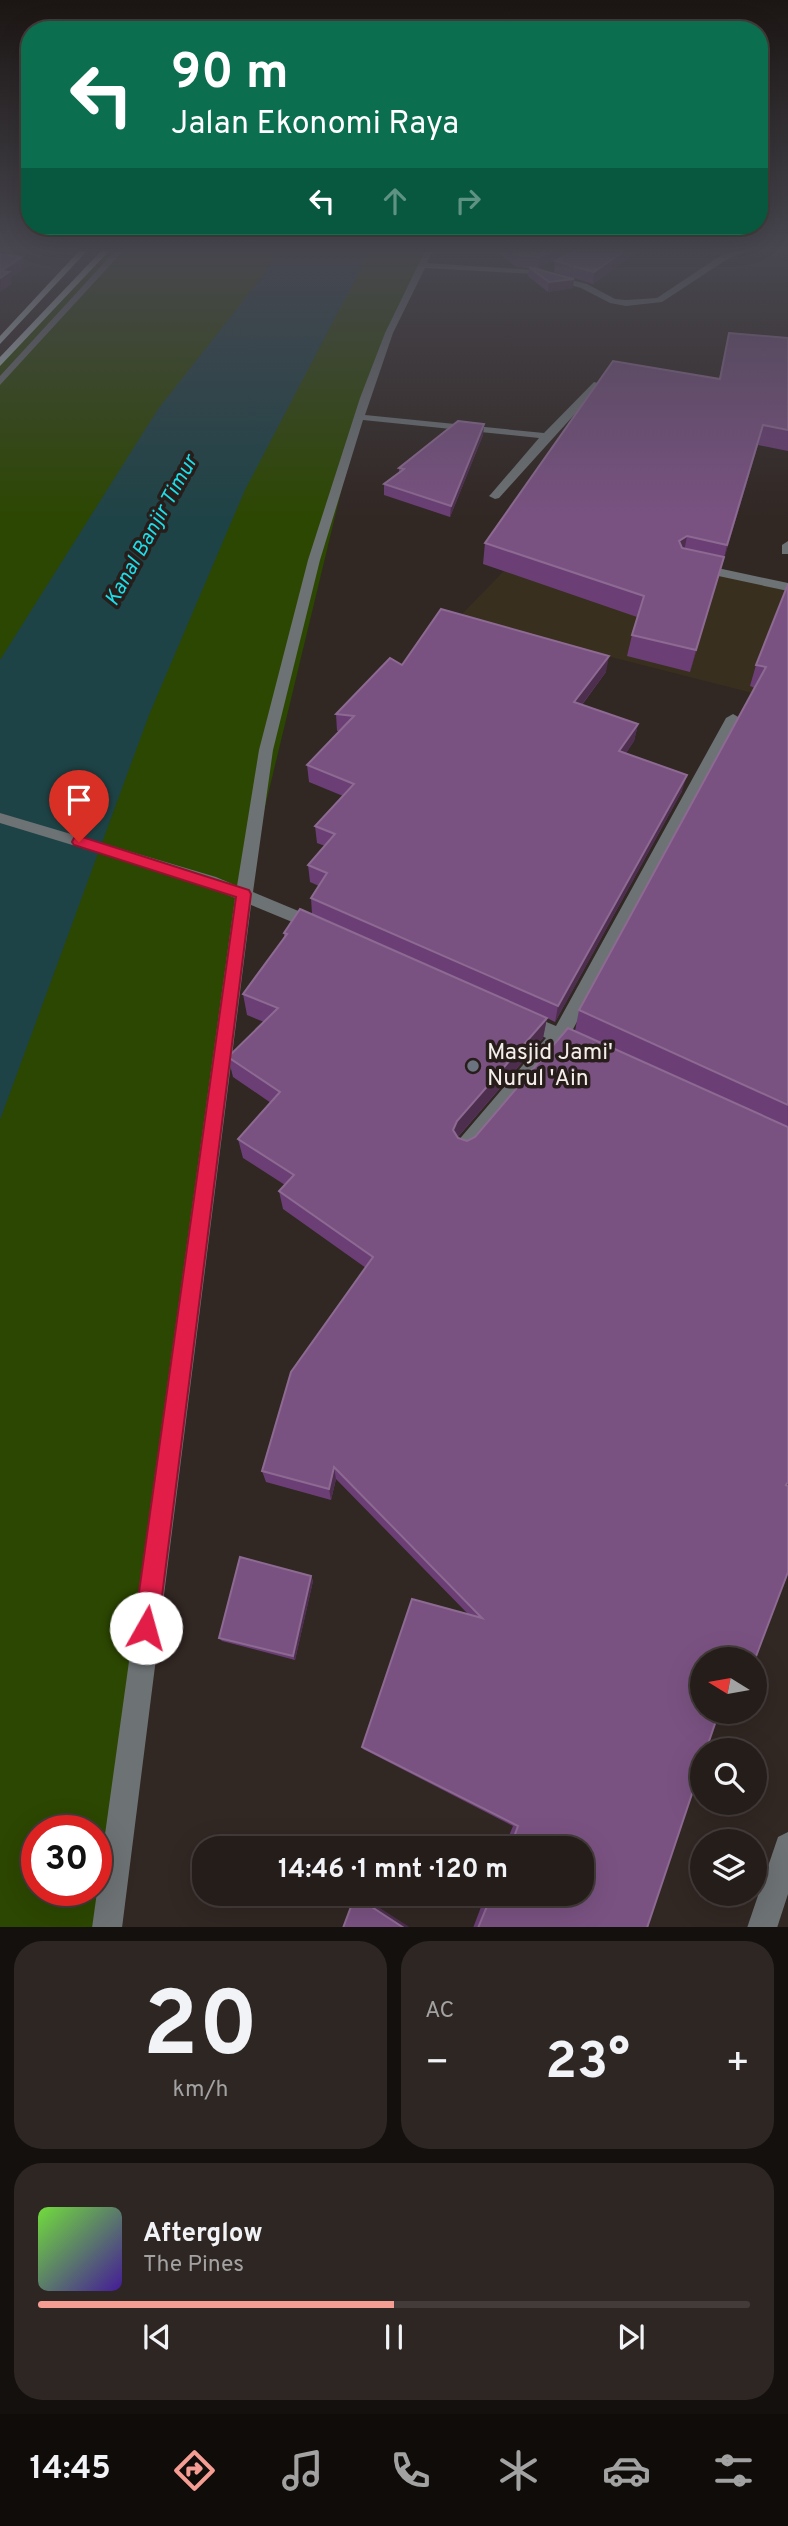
<!DOCTYPE html>
<html lang="id">
<head>
<meta charset="utf-8">
<style>
  :root { --surface:#251d1a; --page:#2d2623; --text:#f1f3f6; --muted:#a3a2a2; --line:#423b39; --accent:#f59c93 }
  body { margin:0; font-family:Overpass,sans-serif; background:var(--page); color:var(--text); height:100vh; display:flex; flex-direction:column; font-size:26px; white-space:nowrap }
  * { box-sizing:border-box; margin:0 }
  p { font-size:23px; color:var(--muted) }
  .icon { flex:none; width:38px; height:38px; fill:none; stroke:currentColor; stroke-width:2; stroke-linecap:round; stroke-linejoin:round }
  .map { position:relative; height:1927px; overflow:hidden }
  .side { display:flex; flex-direction:column; gap:14px; padding:14px; background:#14100e; flex:1 }
  .side>* { flex:none }
  .guide { position:absolute; left:21px; top:21px; width:747px; height:214px; border-radius:28px; box-shadow:0 7px 28px #0002,0 0 0 2px var(--line); background:#0b6e4f; color:#fff; overflow:hidden }
  .needle { width:46px; rotate:281deg }
  .fabs { position:absolute; left:690px; top:1647px; display:grid; gap:14px }
  .fabs a { display:grid; place-items:center; width:77px; height:77px; border-radius:50%; background:var(--surface); box-shadow:0 7px 28px #0002,0 0 0 2px var(--line); font-size:35px }
  .speed { position:absolute; left:21px; top:1815px; display:flex; gap:14px; font-size:35px; font-weight:700; text-align:center }
  .speed>* { display:grid; place-content:center; width:91px; height:91px; border-radius:50%; background:var(--surface); box-shadow:0 7px 28px #0002,0 0 0 2px var(--line); line-height:1 }
  .speed .limit { border:10px solid #d22; background:#fff; color:#111 }
  .pin { position:absolute; display:grid; place-items:center; width:60px; height:60px; color:#fff; margin:-72px -30px; border-radius:50% 50% 50% 0; rotate:-45deg; box-shadow:0 0 7px #0007 }
  .pin .icon { rotate:45deg }
  .me { position:absolute; width:77px; margin:-38px; rotate:7deg; stroke-linejoin:round; filter:drop-shadow(0 0 5px #0008) }
  .turn { display:flex; align-items:center; gap:24px; height:147px; padding:0 35px; font-size:32px }
  .turn .icon { width:91px; height:91px; stroke-width:2.5 }
  .turn b { display:block; font-size:49px; line-height:60px }
  .lanes { display:flex; align-items:center; height:66px; padding:0 35px; background:#0003; justify-content:center; gap:35px; direction:ltr }
  .lanes .off { opacity:.35 }
  .big { font-size:52px; font-weight:700; line-height:1.1 }
  .side .tile { flex:1; display:flex; flex-direction:column; justify-content:center; gap:10px; min-width:0; padding:0 24px; border-radius:28px; background:var(--page) }
  .side .dial { align-items:center; gap:0 }
  .dial b { font-size:91px; line-height:1 }
  .song { display:flex; align-items:center; gap:21px }
  .cover { width:84px; height:84px; border-radius:10px; background:linear-gradient(135deg,hsl(100 70% 55%),hsl(260 70% 35%)) }
  .played { height:7px; border-radius:4px; background:linear-gradient(90deg,var(--accent) 50%,var(--line) 50%) }
  .keys { display:flex; justify-content:space-around; direction:ltr }
  .heat { display:flex; justify-content:space-between; align-items:center; font-size:38px; direction:ltr }
  .side .tiles { flex:1; display:grid; gap:14px; grid-template-columns:1fr 1fr }
  .tile:last-child { grid-column:span 2 }
  .trip { position:absolute; left:192px; top:1836px; width:402px; height:70px; border-radius:28px; background:var(--surface); box-shadow:0 7px 28px #0002,0 0 0 2px var(--line); font-weight:700; line-height:70px; text-align:center }
  .menu { display:flex; height:112px; justify-content:space-around; align-items:center; background:#0f0c0a; color:var(--muted) }
  .menu .icon { width:49px; height:49px }
  .menu .on { color:var(--accent) }
  .menu b { font-size:32px; color:var(--text) }
  .map>svg:first-child { display:block }
</style>
</head>
<body>
<div class="map">
<svg width="788" height="1928" viewBox="0 0 788 1928">
  <rect width="100%" height="100%" fill="#312723"/>
  <polygon fill="#392f1f" points="540,534 788,591 788,702 458,618"/>
  <path fill="#2c4701" fill-rule="evenodd" d="M105,251H429L420,265L359,417L244,894L107,1927H0V363ZM37,1830H96V1890H37Z"/>
  <polygon fill="#1e4346" points="276,251 370,251 245,490 149,715 0,1120 0,660 158,409 262,277"/>
  <g fill="none" stroke-linecap="round" stroke-linejoin="round">
    <g fill="#6d7274" fill-rule="evenodd">
      <polygon points="115,251 123,251 0,385 0,376"/>
      <polygon points="425,251 433,251 427,263 533,270 587,284 615,299 626,300 657,298 720,256 737,251 748,251 726,260 662,302 626,306 610,303 581,288 533,274 425,268 393,333 365,415 544,433 594,382 602,384 499,498 495,499 489,496 491,494 539,438 363,420 320,560 273,750 253,892 320,920 322,925 320,930 314,931 251,905 122,1928 92,1928 235,898 204,885 0,823 0,813 216,877 237,886 259,750 308,560 360,398 385,333"/>
      <polygon points="788,541 788,554 782,554 782,545"/>
      <polygon points="699,564 788,583 788,591 695,571 693,568"/>
      <polygon points="733,714 740,718 571,1033 589,1041 591,1046 589,1051 582,1054 562,1045 471,1154 464,1157 457,1154 454,1148 457,1142 546,1038 519,1025 516,1020 519,1015 525,1013 556,1026 726,718"/>
      <polygon points="788,1832 788,1894 777,1928 747,1928 778,1837"/>
    </g>
    <g fill="#b1bcc0" fill-rule="evenodd">
      <polygon points="79,251 87,251 0,344 0,336"/>
      <polygon points="101,251 109,251 0,366 0,357"/>
    </g>
  </g>
  <g fill="#6b3f75">
    <polygon points="496,251 638,251 593,284 554,272 555,261 573,251 538,268 534,268 573,288 548,292 528,276 529,268 516,267"/>
    <polygon points="729,333 788,338 788,451 758,445 690,672 627,656 632,635 637,617 483,564 485,543 719,379"/>
    <polygon points="484,424 483,435 450,517 384,495 384,484 399,473 399,468"/>
    <polygon points="788,584 788,1482 786,1485 755,1659 702,1659 647,1928 473,1928 486,1894 583,1894 583,1848 504,1848 513,1826 363,1749 362,1747 468,1614 336,1479 331,1500 266,1482 262,1471 366,1268 283,1209 279,1191 285,1185 243,1158 238,1139 271,1103 233,1077 228,1057 264,1022 247,1015 243,994 284,938 284,933 312,914 311,898 319,886 310,882 308,865 325,846 317,843 315,826 343,796 309,782 307,765 339,731 337,731 336,714 402,665 606,672 582,705 638,724 634,741 626,753 682,791 555,1022 547,1018 543,1038 458,1137 467,1141 475,1137 575,1031 579,1010 755,688 750,686 756,665"/>
    <polygon points="311,1576 313,1581 295,1660 222,1641 219,1638"/>
  </g>
  <g fill="#4e2e4f">
    <polygon points="552,251 574,251 538,268 540,257"/>
    <polygon points="624,251 638,251 593,284 594,272"/>
    <polygon points="22,257 25,268 11,278 12,284 0,292 1,271"/>
    <polygon points="574,279 573,288 548,292 549,282"/>
    <polygon points="484,424 483,435 450,517 451,506"/>
    <polygon points="763,425 758,445 722,566 727,545"/>
    <polygon points="687,536 683,557 679,541"/>
    <polygon points="724,557 718,578 690,672 696,650"/>
    <polygon points="609,656 606,672 571,719 574,702"/>
    <polygon points="638,724 634,741 616,768 619,751"/>
    <polygon points="687,775 682,791 555,1022 558,1006"/>
    <polygon points="547,1018 543,1038 455,1140 453,1130 457,1121"/>
    <polygon points="334,1467 336,1479 331,1500 329,1489"/>
    <polygon points="311,1576 313,1581 295,1660 293,1656"/>
    <polygon points="356,1894 358,1894 411,1928 404,1928 355,1896"/>
  </g>
  <g fill="#7a5282" stroke="#8d6a92" stroke-width="2">
    <polygon points="511,251 552,251 540,257 517,255"/>
    <polygon points="574,251 624,251 594,272 555,261"/>
    <polygon points="0,254 22,257 1,271 9,272 0,278"/>
    <polygon points="529,267 574,279 549,282"/>
    <polygon points="729,333 788,338 788,430 763,425 727,545 687,536 679,541 682,548 724,557 696,650 632,635 644,596 485,543 613,361 720,379"/>
    <polygon points="458,421 484,424 451,506 384,484 404,469 399,468"/>
    <polygon points="788,584 788,1105 579,1010 766,667 756,665"/>
    <polygon points="441,609 609,656 574,702 638,724 619,751 687,775 558,1006 311,898 327,873 308,865 335,834 315,826 354,784 307,765 354,716 336,714 390,658 402,665"/>
    <polygon points="300,909 547,1018 457,1121 453,1130 458,1138 467,1141 475,1137 568,1028 788,1127 788,1482 786,1485 788,1486 788,1572 755,1659 740,1649 737,1659 702,1659 702,1712 719,1712 706,1750 702,1750 702,1764 647,1928 478,1928 492,1894 583,1894 583,1848 510,1848 518,1826 362,1747 412,1599 482,1618 334,1467 329,1489 262,1471 291,1372 373,1257 279,1191 294,1175 238,1139 280,1092 228,1057 278,1008 243,994 287,934 284,933"/>
    <polygon points="240,1557 311,1576 293,1656 219,1638"/>
    <polygon points="355,1896 404,1928 343,1928"/>
  </g>
  <linearGradient id="sky" x2="0" y2="1"><stop stop-color="#1b1513"/><stop offset="0.48" stop-color="#484750"/><stop offset="1" stop-color="#484750" stop-opacity="0"/></linearGradient>
  <rect width="788" height="520" fill="url(#sky)"/>
  <polygon fill="#e11d48" stroke="#92132f" stroke-width="2" points="79,836 249,890 251,894 158,1628 155,1637 146,1640 138,1637 134,1628 236,897 74,845 72,842 74,838"/>
  <circle fill="#6b7280" stroke="#271d1a" stroke-width="2.5" cx="473" cy="1066" r="7"/>
  <g text-anchor="middle" dominant-baseline="central" stroke-width="7" stroke-linejoin="round" paint-order="stroke">
    <g font-size="21" font-style="italic" fill="#1adfea" stroke="#271d1a">
      <text transform="translate(152 531) rotate(-61)">Kanal Banjir Timur</text>
    </g>
    <g font-size="23" fill="#f4eeeb" stroke="#271d1a" text-anchor="start">
      <text x="487" y="1053">Masjid Jami'<tspan x="487" dy="26">Nurul 'Ain</tspan></text>
    </g>
  </g>
</svg>
<div class="fabs">
<a><svg class="needle" viewBox="-14 -14 28 28"><path d="M0-13l5 13h-10z" fill="#e53935"/><path d="M0 13l5-13h-10z" fill="#a3a2a2"/></svg></a>
<a><svg class="icon" aria-label="search" viewBox="0 0 24 24"><circle cx="10" cy="10" r="6"/><path d="M15 15l6 6"/></svg></a>
<a><svg class="icon" aria-label="layers" viewBox="0 0 24 24"><path d="M12 4l9 5-9 5-9-5zM3 14l9 5 9-5"/></svg></a>
</div>
<div class="speed"><div class="limit">30</div></div>
<div class="pin" style="left:79px;top:842px;background:#d93025"><svg class="icon" aria-label="arrive" viewBox="0 0 24 24"><path d="M6 21V4h12l-3 4 3 4H6"/></svg></div>
<svg class="me" style="left:146px;top:1628px" viewBox="-20 -20 40 40"><circle r="19" fill="#fff"/><path d="M0-13L10 11 0 6-10 11z" fill="#e11d48"/></svg>
<div class="trip">14:46 · 1 mnt · 120 m</div>
<div class="guide">
<div class="turn"><svg class="icon" aria-label="left" viewBox="0 0 24 24"><path d="M17 20v-9H6M10 6l-5 5 5 5"/></svg><div><b>90 m</b>Jalan Ekonomi Raya</div></div>
<div class="lanes"><svg class="icon" aria-label="left" viewBox="0 0 24 24"><path d="M17 20v-9H6M10 6l-5 5 5 5"/></svg><svg class="icon off" aria-label="ahead" viewBox="0 0 24 24"><path d="M12 20V5M6 11l6-6 6 6"/></svg><svg class="icon off" aria-label="right" viewBox="0 0 24 24"><path d="M7 20v-9h11M14 6l5 5-5 5"/></svg></div>
</div>
</div>
<section class="side">
<div class="tiles">
<div class="tile dial"><b>20</b><p>km/h</p></div>
<div class="tile"><p>AC</p>
<div class="heat"><a>−</a><b class="big">23°</b><a>+</a></div>
</div>
<div class="tile">
<div class="song"><i class="cover"></i><div><b>Afterglow</b><p>The Pines</p></div></div>
<div class="played"></div>
<div class="keys"><svg class="icon" aria-label="previous" viewBox="0 0 24 24"><path d="M18 5L8 12l10 7zM5 5v14"/></svg><svg class="icon" aria-label="pause" viewBox="0 0 24 24"><path d="M8 5v14M16 5v14"/></svg><svg class="icon" aria-label="next" viewBox="0 0 24 24"><path d="M6 5l10 7-10 7zM19 5v14"/></svg></div>
</div>
</div>
</section>
<nav class="menu">
<b>14:45</b>
<svg class="icon on" aria-label="directions" viewBox="0 0 24 24"><path d="M12 3l9 9-9 9-9-9zM9 14v-3h6M13 9l2 2-2 2"/></svg>
<svg class="icon" aria-label="music" viewBox="0 0 24 24"><path d="M9 18V5l10-2v13"/><circle cx="6" cy="18" r="3"/><circle cx="16" cy="16" r="3"/></svg>
<svg class="icon" aria-label="phone" viewBox="0 0 24 24"><path d="M5 4h4l2 5-3 2q2 4 5 5l2-3 5 2v4C11 20 4 13 5 4z"/></svg>
<svg class="icon" aria-label="climate" viewBox="0 0 24 24"><path d="M12 3v18M4 7l16 10M4 17L20 7"/></svg>
<svg class="icon" aria-label="car" viewBox="0 0 24 24"><path d="M5 17H2v-5l4-1 3-4h7l3 4 3 1v5h-3M9 17h6M6 11h13"/><circle cx="7" cy="17" r="2"/><circle cx="17" cy="17" r="2"/></svg>
<svg class="icon" aria-label="filters" viewBox="0 0 24 24"><path d="M4 7h16M4 17h16"/><circle cx="9" cy="7" r="2"/><circle cx="15" cy="17" r="2"/></svg>
</nav>
</body>
</html>
